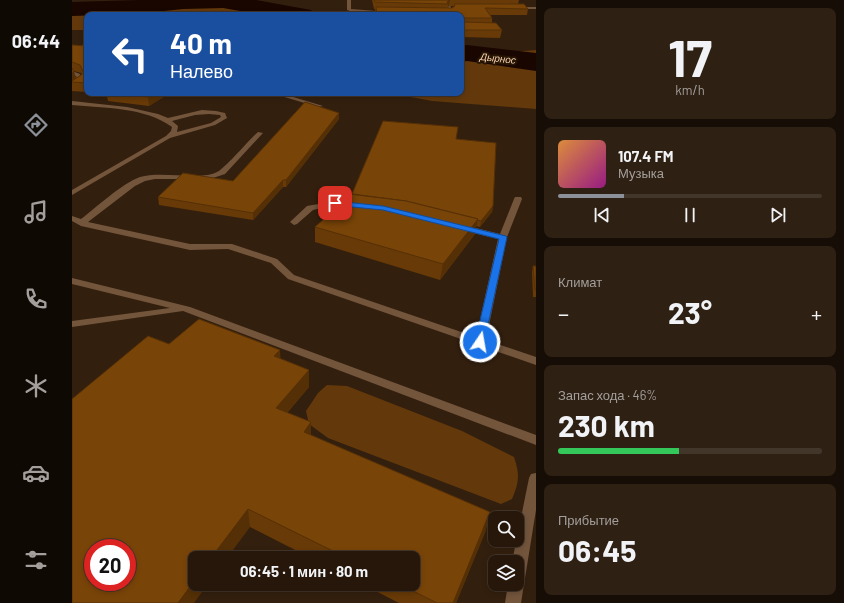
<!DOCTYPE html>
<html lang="ru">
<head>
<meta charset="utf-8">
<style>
  :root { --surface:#26170a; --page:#2e2013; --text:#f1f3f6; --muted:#a49f9c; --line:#42362b; --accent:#8c9099 }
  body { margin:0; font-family:Barlow,sans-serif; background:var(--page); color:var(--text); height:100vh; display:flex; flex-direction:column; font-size:15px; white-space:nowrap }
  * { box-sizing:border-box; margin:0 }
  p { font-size:13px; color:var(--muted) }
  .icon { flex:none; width:22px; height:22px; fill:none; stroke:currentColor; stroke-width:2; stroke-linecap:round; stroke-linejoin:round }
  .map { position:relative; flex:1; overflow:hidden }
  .panel { display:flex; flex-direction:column; gap:8px; padding:8px; background:#150d06; width:308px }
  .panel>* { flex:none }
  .guide { position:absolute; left:12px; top:12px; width:380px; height:84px; border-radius:8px; box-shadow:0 2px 6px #0003,0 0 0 1px var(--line); background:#1a4fa0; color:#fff; overflow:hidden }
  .buttons { position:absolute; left:416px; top:511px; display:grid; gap:8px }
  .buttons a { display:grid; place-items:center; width:36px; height:36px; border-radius:8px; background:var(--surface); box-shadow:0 2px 6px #0003,0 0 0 1px var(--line); font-size:20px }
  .speed { position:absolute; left:12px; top:539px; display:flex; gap:8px; font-size:20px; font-weight:700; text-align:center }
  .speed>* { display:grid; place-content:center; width:52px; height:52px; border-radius:50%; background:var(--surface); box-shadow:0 2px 6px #0003,0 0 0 1px var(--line); line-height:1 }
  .speed .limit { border:6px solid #d22; background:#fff; color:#111 }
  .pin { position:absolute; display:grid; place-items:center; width:34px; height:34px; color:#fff; margin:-17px; border-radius:8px; box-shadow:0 2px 6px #0006 }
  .me { position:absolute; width:44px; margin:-22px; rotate:12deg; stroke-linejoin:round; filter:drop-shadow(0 0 3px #0008) }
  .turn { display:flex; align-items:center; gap:14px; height:84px; padding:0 20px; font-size:18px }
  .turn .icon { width:52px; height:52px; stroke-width:2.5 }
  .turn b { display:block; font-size:28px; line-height:34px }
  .big { font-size:30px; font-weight:700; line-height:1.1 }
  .panel .tile { flex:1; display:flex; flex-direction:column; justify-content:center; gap:6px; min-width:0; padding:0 14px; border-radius:8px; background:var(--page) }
  .panel .dial { align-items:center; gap:0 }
  .dial b { font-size:52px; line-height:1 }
  .song { display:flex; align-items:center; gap:12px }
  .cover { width:48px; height:48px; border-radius:6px; background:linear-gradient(135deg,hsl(30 70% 55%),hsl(310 70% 35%)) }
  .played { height:4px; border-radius:2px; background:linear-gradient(90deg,var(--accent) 25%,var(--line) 25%) }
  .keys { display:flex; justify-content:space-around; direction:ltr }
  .heat { display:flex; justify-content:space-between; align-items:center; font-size:22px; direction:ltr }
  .charge { height:6px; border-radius:3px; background:linear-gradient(90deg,#34c759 46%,var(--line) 0) }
  .trip { position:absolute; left:116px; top:551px; width:232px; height:40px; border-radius:8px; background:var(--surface); box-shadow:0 2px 6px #0003,0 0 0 1px var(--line); font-weight:700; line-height:40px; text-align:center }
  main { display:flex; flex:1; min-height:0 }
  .dock { display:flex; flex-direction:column; width:72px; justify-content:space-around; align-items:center; background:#0f0904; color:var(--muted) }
  .dock .icon { width:28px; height:28px }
  .dock .on { color:var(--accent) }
  .dock b { font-size:18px; color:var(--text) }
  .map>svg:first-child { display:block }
</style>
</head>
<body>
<main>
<nav class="dock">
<b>06:44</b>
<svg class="icon on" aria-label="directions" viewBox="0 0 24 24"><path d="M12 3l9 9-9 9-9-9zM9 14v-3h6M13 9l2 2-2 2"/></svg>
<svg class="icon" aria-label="music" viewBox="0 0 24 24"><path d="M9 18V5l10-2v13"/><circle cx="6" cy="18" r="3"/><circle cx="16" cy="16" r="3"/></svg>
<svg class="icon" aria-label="phone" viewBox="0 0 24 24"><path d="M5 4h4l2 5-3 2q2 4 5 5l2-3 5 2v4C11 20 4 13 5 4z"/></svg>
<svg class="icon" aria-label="climate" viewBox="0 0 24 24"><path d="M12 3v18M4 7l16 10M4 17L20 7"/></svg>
<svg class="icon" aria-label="car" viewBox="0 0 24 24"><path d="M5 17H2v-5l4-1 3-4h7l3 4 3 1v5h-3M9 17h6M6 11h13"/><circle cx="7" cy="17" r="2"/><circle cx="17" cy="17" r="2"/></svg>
<svg class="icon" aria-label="filters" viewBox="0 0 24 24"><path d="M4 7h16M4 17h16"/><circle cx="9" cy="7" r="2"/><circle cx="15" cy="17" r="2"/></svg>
</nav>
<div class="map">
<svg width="464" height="603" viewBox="0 0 464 603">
  <rect width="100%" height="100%" fill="#331f0e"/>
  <g fill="#63390c">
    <polygon points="104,0 176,0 226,9 245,15 15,15 15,30 0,30 0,6 52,6"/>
    <polygon points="464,50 464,109 360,101 318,93 389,93 389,51 440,52"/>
    <path d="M255,385L275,386L390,431L442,457C448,475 447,482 440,499L429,504L256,438L237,424L234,411L246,393Z"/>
  </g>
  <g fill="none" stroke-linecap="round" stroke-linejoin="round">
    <g fill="#1a0600" fill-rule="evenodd">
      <polygon points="67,0 184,0 239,10 243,15 192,15 151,8 111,9 64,14 0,16 0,2"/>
      <polygon points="395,45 464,53 464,71 395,61 389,62 389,46"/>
    </g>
    <g fill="#73553c" fill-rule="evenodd">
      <polygon points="275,0 279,0 279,9 317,12 315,13 286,12 287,15 283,15 281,12 275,10"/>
      <polygon points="371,0 375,0 383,15 379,15"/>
      <polygon points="444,7 464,7 464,9 443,9"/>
      <polygon points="15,43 15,46 0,52 0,49"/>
      <polygon points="0,71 8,74 12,81 0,89 0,84 6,81 4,76 0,75"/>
      <polygon points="199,93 208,93 251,106 246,107"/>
      <path d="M0,101L55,107L86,114L96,118L130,110L144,111L153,113L155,118L143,125L98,138L0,195V190L94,136L99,131L100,127C73,107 32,108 0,105ZM137,114L148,115L149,117L139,123L105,132L106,126L100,121L123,115Z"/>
      <path d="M186,132L191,133L153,174L138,179H83L73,181L63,186L16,222L118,244H160L205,259L222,275L404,337L426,239L389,230L388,228L392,225L428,234L442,199L443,197H449L450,199L435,237L414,340L464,357V365L216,279L199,263L156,249L118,250L9,226L0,221V216L9,219C25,207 49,184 68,177C91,170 129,182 147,171C157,164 176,141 186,132Z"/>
      <polygon points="263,201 282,203 286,205 282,207 263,205 241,210 225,224 222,225 218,222 235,206"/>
      <polygon points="0,278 118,307 464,435 464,445 111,311 0,327 0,321 98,308 0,284"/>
      <polygon points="464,473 464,510 449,603 433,603 436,584 445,584 445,562 440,562 457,478 459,474"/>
    </g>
  </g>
  <g fill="#683a07" fill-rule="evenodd">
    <path d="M300,0H447L446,4L456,9L455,15H418L420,18V23L430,30L428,38L389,37V15H303V9H302ZM377,6H382L380,8H376Z"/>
    <path d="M0,45L15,46V92L0,91ZM2,71L9,73L10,74L4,78Z"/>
    <polygon points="29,93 98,93 77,106 36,101 34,93"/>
    <polygon points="267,119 214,187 211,187 181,220 87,205 86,197 161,181"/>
    <polygon points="384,139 421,206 420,212 408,227 404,226 403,234 368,280 243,242 243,227 274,199"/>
    <polygon points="461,266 464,266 464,297 461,297 460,272"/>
    <polygon points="97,344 237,370 237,387 215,413 239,435 414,530 384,603 327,603 290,584 341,584 341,558 239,558 178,527"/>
  </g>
  <g fill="#553006">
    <polygon points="377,0 378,0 377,6 376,7 376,4 375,2"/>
    <polygon points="2,72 4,80 0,82 0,73"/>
    <polygon points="83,93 98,93 77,106 76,97"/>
    <polygon points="267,113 267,119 214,187 214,180"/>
    <polygon points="211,180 211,187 181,220 181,213"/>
    <polygon points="421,206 420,212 408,227 409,221"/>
    <polygon points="406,219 403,234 368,280 371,264"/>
    <polygon points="208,350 209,367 202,356"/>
    <polygon points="237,370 237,387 204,425 204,408"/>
    <polygon points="239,422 239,440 232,432"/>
    <polygon points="176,509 178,527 155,558 139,558"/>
    <polygon points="418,512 414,530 384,603 381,603"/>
    <polygon points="123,580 123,584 136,584 122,603 106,603"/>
  </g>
  <g fill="#794408" stroke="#553006" fill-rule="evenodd">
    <polygon points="302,0 377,0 375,2 376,4 303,2"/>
    <polygon points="382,4 452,4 456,9 413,8 420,18 389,18 389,15 305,15 304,7 380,8 383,6"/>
    <polygon points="389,20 390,22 424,23 430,30 389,30"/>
    <polygon points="0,45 15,46 15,83 0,82 0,81 12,73 8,65 0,62"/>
    <polygon points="0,68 1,69 2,72 0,73"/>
    <polygon points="44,93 83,93 76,97"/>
    <polygon points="233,102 267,113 214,180 211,180 181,213 86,197 111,173 161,181"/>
    <polygon points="311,121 386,127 384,139 424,143 421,206 409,221 405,220 406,219 334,201 280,194"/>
    <polygon points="277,194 334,201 406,219 371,264 243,227 274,199"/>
    <polygon points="461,266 464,266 464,290 463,290"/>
    <path d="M127,319L208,350L202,356L237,370L204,408L239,422L232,432L418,512L381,603H365L327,584H341V558H275L176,509L139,558H123V580L106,603H0V399L76,336L97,344ZM21,548H55V582H21Z"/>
  </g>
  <polygon fill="#1a73e8" stroke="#114b97" points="263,201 311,206 434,236 435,237 412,344 408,345 403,342 427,239 311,210 260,205 260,202"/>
  <g text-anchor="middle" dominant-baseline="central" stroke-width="4" stroke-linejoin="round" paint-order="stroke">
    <g font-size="10" font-style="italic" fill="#f8d1b1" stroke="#281605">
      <text transform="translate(426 58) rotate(6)">Дырнос</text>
    </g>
  </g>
</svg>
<div class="buttons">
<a><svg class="icon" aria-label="search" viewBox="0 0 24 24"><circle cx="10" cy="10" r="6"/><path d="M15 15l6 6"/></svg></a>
<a><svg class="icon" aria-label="layers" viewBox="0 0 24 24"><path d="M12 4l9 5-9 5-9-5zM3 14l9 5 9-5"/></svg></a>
</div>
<div class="speed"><div class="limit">20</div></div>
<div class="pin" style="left:263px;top:203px;background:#d93025"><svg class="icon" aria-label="arrive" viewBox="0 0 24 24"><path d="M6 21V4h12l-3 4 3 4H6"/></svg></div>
<svg class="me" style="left:408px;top:342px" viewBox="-20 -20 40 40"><circle r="17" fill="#1a73e8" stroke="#fff" stroke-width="3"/><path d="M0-11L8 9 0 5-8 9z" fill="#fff"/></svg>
<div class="trip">06:45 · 1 мин · 80 m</div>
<div class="guide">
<div class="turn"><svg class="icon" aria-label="left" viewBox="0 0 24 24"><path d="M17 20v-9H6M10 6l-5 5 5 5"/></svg><div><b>40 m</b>Налево</div></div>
</div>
</div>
<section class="panel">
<div class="tile dial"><b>17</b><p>km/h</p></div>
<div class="tile">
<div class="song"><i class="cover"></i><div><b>107.4 FM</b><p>Музыка</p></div></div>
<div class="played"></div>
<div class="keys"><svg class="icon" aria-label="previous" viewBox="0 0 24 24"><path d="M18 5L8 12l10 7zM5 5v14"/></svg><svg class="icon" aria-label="pause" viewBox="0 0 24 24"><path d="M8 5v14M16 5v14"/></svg><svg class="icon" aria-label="next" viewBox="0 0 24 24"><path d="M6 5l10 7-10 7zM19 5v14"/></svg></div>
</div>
<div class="tile"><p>Климат</p>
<div class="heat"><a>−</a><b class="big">23°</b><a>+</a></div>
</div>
<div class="tile"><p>Запас хода · 46%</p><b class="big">230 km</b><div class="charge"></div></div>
<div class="tile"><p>Прибытие</p><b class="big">06:45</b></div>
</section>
</main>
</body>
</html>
